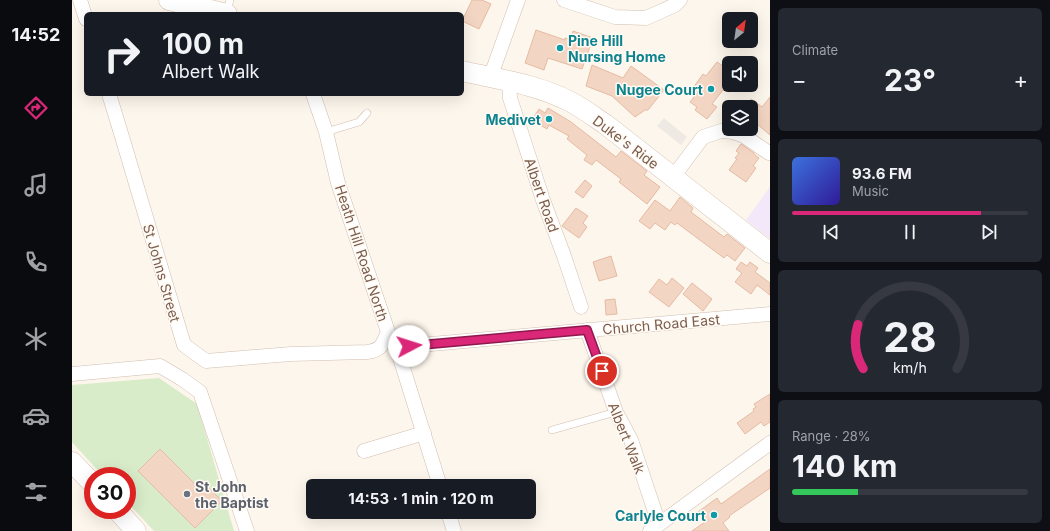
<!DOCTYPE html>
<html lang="en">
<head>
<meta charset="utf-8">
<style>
  :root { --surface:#171b24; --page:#242831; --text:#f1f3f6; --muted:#9ea1a6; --line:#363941; --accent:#db2777 }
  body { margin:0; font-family:Inter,sans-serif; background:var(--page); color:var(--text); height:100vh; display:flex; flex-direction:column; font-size:15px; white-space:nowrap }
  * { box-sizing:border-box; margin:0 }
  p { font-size:13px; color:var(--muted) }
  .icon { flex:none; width:22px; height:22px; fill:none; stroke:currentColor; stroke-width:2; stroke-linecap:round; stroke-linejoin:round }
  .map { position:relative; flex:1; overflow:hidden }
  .details { display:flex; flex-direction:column; gap:8px; padding:8px; background:#0d0f14; width:280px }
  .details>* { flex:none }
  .hud { position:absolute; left:12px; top:12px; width:380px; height:84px; border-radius:6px; box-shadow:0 4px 16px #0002; background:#171b24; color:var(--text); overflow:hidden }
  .needle { width:26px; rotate:29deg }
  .buttons { position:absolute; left:650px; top:12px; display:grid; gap:8px }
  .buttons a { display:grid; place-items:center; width:36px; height:36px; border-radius:6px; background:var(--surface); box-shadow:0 4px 16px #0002; font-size:20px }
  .speed { position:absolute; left:12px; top:467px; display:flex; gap:8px; font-size:20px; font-weight:700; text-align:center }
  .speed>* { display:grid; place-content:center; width:52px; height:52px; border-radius:50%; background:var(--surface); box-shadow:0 4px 16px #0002; line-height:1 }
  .speed .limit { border:6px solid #d22; background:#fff; color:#111 }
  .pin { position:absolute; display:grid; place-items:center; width:34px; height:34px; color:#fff; margin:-17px; border:2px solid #fff; border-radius:50%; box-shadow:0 1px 4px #0007 }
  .me { position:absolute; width:44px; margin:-22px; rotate:85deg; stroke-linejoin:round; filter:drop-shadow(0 0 3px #0008) }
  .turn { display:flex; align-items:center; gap:14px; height:84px; padding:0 12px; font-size:18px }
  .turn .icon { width:52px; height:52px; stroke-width:2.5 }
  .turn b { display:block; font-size:28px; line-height:34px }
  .big { font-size:30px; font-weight:700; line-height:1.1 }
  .details .card { flex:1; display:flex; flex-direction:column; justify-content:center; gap:6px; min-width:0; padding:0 14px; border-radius:6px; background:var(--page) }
  .details .dial { align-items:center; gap:0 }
  .dial svg { height:104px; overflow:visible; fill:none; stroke:var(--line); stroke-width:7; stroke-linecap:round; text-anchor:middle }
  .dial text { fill:var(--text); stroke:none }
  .song { display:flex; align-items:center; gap:12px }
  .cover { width:48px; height:48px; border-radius:6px; background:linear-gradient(135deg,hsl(220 70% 55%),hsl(250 70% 35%)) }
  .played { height:4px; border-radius:2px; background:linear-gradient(90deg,var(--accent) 80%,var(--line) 80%) }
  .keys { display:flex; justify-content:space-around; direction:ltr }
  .heat { display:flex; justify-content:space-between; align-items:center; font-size:22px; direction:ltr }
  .charge { height:6px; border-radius:3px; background:linear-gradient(90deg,#34c759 28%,var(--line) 0) }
  .trip { position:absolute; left:234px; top:479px; width:230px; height:40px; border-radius:6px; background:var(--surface); box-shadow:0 4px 16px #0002; font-weight:700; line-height:40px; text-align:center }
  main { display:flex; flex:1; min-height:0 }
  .tabs { display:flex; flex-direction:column; width:72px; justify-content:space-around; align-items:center; background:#090b0e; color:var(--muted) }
  .tabs .icon { width:28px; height:28px }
  .tabs .active { color:var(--accent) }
  .tabs b { font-size:18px; color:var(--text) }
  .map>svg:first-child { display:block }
</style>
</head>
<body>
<main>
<nav class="tabs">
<b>14:52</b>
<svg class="icon active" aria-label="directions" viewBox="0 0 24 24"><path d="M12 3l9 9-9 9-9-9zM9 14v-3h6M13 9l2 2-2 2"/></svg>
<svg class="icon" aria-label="music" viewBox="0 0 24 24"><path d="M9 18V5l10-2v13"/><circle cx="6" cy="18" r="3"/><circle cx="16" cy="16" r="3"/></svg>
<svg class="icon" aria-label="phone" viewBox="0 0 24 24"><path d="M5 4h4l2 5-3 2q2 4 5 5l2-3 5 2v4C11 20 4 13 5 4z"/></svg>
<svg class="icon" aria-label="climate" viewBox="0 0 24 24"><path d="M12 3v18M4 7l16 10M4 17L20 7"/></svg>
<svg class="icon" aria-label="car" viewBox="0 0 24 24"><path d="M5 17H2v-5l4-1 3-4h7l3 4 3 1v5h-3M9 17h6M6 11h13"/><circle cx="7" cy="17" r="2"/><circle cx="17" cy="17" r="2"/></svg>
<svg class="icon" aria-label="filters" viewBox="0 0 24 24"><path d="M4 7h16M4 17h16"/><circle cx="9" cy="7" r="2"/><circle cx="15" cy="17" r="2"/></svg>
</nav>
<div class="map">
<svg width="698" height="531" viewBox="0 0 698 531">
  <rect width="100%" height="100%" fill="#fdf6ec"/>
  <polygon fill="#efe9e4" points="592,118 615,137 609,145 585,126"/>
  <polygon fill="#f3e8fa" points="698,187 698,239 674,220"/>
  <polygon fill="#d8ecc9" points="87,378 125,404 162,531 82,531 55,502 55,476 31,476 0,442 0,385"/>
  <g fill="#f3d5c3" stroke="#e6bba3">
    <polygon points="400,0 410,0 419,4 407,29 390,21"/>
    <polygon points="464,30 493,40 493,38 498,39 501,31 521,38 510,69 476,58 472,70 453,63"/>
    <polygon points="657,59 657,92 651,90 640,104 645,107 635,119 623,110 625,107 618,102 626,92 621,88 631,74 634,76 645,62 651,66"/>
    <polygon points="520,65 551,78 559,66 592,90 576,110 573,110 563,117 540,96 514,86"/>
    <polygon points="698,97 698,135 679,119 679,99 690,107"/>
    <polygon points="476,108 499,122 544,157 549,151 575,171 572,175 588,187 575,204 547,182 549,179 524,160 520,165 512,160 515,155 495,139 497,136 477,125 475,129 460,120 467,109 473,113"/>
    <polygon points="669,144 682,153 682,154 687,158 681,166 684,168 674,182 657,170 665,159 663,158 667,153 664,151"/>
    <polygon points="513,180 520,186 511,198 503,192"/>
    <polygon points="608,197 621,208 619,212 652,237 655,234 673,248 663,261 655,255 652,258 605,223 603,225 599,222 593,230 583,223 578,229 567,221 583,200 598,211"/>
    <polygon points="504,208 516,216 511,223 515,227 507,238 490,226"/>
    <polygon points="539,256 545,276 527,281 521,262"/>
    <polygon points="669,262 675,266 678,262 686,268 683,272 698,283 698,295 685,285 679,294 663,282 670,273 664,269"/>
    <polygon points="600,278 612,288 597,307 577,292 587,279 595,285"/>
    <polygon points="620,283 640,299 631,311 611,294"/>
    <polygon points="543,299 545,314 534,315 533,300"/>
    <polygon points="698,394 698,422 692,426 689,422 673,434 665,423 682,411 681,409 684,407 682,404"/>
    <polygon points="88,449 125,486 130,481 150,501 123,528 66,471"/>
    <polygon points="698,469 698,488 657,516 658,517 651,523 657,531 620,531 633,522 626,512 645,498 649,504"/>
  </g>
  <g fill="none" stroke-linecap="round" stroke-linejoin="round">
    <g stroke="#d1beb0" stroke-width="8">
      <g id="lane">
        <polyline points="154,14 158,0"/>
        <polyline points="254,132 287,122 295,113"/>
        <polyline points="480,430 544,412"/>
      </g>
    </g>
    <g stroke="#d1beb0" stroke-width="15">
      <g id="street">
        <polyline points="8,0 14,19"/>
        <polyline points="492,0 543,17 574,18 603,5 608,0"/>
        <polyline points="418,78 446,0"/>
        <polyline points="437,81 438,98 471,200 492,256 509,307"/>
        <path d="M37,94L51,140L112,345L134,361L219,354L295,352C310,350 310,345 316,332L266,183L254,132L241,94"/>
        <polyline points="601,177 631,137 649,131 661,132 672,136 697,153"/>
        <polyline points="515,330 544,412 559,440 587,524"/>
        <polyline points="0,374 88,366 110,379 128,392 175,531"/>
        <polyline points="292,451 352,433"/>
        <polyline points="368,486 328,358 330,351 337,346 698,314"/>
        <polyline points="376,512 382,531"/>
        <polyline points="578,531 698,443"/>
      </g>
    </g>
    <g stroke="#d6c0b0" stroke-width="21">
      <g id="secondary">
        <polyline points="97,0 155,14"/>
        <path d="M390,71C425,79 464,84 497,101C509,107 521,116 533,124L698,253"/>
        <polyline points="0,462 21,484"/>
        <polyline points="45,510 64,531"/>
      </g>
    </g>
    <use href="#lane" stroke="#fff" stroke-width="7"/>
    <use href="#street" stroke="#fff" stroke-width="14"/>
    <use href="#secondary" stroke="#fff" stroke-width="20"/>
  </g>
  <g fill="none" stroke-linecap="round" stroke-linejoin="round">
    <g stroke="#8e194d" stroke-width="10">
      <polyline id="route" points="337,346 515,330 530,371"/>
    </g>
    <use href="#route" stroke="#db2777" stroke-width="7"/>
  </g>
  <g fill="#0f9aa8" stroke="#fffaf3" stroke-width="1.5">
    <circle cx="488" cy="48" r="4"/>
    <circle cx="639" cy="89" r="4"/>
    <circle cx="477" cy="119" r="4"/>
    <circle cx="642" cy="515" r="4"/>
  </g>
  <circle fill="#6b7280" stroke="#fffaf3" stroke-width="1.5" cx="115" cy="494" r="4"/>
  <g text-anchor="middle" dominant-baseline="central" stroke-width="3" stroke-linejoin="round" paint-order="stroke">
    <g font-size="14" font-weight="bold" fill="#0d838f" stroke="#fffaf3" text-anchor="end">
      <text x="496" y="40" text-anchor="start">Pine Hill<tspan x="496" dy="16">Nursing Home</tspan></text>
      <text x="631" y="89">Nugee Court</text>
      <text x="469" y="119">Medivet</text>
      <text x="634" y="515">Carlyle Court</text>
    </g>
    <g font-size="14" fill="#7a5c4d" stroke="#fffaf3">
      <text transform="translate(554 142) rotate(37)">Duke's Ride</text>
      <text transform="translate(470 195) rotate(71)">Albert Road</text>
      <text transform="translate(290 253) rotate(72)">Heath Hill Road North</text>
      <text transform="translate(90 273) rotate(74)">St Johns Street</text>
      <text transform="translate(589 324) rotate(-5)">Church Road East</text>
      <text transform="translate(555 438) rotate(68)">Albert Walk</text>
    </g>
    <g font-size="14" font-weight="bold" fill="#5b616d" stroke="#fffaf3" text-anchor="start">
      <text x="123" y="486">St John<tspan x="123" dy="16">the Baptist</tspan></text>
    </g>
  </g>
</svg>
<div class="buttons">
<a><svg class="needle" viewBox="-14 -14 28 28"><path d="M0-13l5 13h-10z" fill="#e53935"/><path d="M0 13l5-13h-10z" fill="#9ea1a6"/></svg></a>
<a><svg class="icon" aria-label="sound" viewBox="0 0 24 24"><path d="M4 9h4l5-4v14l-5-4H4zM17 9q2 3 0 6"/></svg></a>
<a><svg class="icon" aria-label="layers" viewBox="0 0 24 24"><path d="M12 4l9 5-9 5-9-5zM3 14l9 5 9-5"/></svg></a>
</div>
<div class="speed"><div class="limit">30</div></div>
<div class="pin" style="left:530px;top:371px;background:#d93025"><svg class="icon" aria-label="arrive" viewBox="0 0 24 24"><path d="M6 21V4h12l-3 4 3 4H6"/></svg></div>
<svg class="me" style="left:337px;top:346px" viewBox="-20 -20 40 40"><circle r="19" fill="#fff"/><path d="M0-13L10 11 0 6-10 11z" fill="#db2777"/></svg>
<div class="trip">14:53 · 1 min · 120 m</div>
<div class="hud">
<div class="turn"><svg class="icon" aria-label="right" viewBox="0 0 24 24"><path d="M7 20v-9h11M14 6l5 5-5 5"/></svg><div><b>100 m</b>Albert Walk</div></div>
</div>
</div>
<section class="details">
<div class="card"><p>Climate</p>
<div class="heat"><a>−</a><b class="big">23°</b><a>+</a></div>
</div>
<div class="card">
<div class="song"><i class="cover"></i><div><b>93.6 FM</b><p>Music</p></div></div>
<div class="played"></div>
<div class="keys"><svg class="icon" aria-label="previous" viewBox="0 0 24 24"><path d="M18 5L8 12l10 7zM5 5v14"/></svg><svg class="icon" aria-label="pause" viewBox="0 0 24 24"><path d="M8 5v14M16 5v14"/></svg><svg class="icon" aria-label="next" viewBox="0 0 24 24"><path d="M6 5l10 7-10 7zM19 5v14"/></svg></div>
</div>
<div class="card dial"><svg viewBox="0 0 100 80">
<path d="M14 69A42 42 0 1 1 86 69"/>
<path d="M14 69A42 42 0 0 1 10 35" stroke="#db2777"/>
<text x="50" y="56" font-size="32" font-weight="700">28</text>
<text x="50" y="72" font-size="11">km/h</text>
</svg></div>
<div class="card"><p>Range · 28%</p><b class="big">140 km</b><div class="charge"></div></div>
</section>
</main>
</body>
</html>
